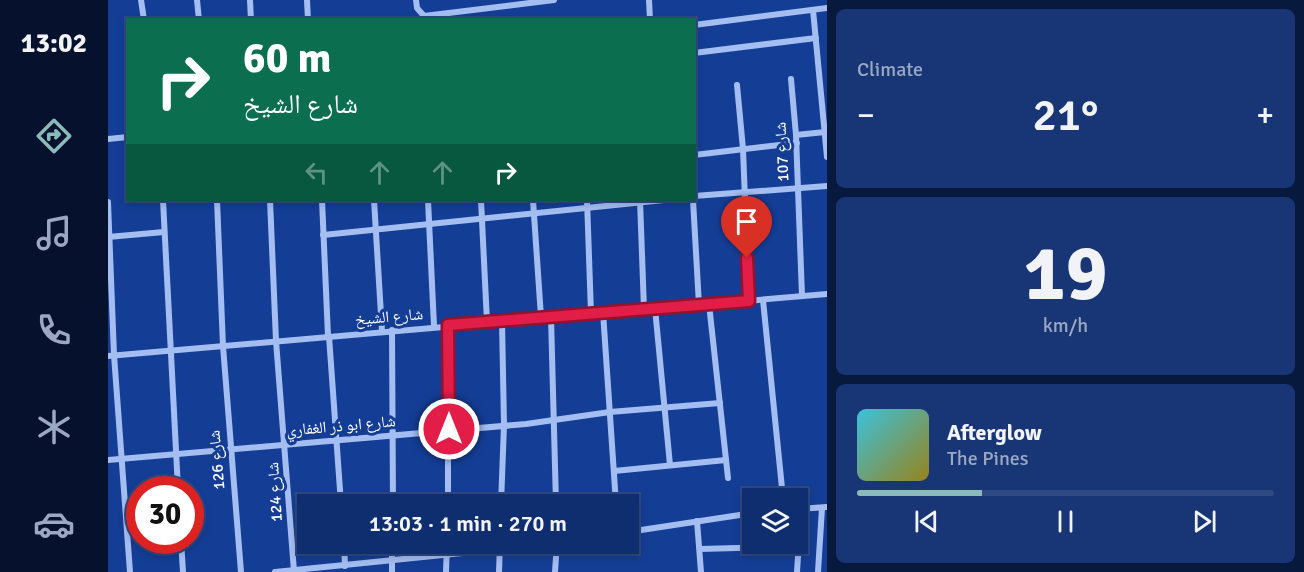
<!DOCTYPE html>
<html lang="en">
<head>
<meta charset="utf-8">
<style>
  :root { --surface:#0f2e70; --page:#183675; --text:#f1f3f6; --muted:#9ba8c3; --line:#2f4a83; --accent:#8bbbb9 }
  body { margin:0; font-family:Signika,"Noto Naskh Arabic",sans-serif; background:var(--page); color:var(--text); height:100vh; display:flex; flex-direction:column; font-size:22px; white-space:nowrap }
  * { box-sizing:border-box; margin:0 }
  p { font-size:20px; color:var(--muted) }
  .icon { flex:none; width:33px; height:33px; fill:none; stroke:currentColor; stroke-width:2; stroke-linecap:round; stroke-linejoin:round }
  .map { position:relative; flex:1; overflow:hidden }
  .drawer { display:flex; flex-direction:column; gap:9px; padding:9px; background:#08193e; width:477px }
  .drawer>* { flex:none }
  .guide { position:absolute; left:18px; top:18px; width:570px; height:183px; border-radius:0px; box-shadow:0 3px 9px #0003,0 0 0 2px var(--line); background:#0b6e4f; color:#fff; overflow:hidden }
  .buttons { position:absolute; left:634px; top:488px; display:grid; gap:12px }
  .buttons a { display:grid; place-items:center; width:66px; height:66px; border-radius:0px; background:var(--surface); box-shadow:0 3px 9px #0003,0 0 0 2px var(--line); font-size:30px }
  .speed { position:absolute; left:18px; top:476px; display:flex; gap:12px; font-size:30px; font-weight:700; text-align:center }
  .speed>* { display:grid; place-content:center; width:78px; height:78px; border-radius:50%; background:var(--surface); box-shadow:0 3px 9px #0003,0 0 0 2px var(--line); line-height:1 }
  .speed .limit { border:9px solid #d22; background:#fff; color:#111 }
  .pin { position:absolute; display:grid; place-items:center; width:51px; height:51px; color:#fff; margin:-62px -26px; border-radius:50% 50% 50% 0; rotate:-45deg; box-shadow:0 0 6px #0007 }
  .pin .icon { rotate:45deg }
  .me { position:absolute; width:66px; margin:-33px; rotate:0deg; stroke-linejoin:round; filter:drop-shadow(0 0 4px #0008) }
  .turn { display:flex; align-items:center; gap:21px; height:126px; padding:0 18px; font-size:27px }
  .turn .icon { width:78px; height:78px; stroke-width:2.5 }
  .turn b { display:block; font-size:42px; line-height:51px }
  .lanes { display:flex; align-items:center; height:57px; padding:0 18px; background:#0003; justify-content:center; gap:30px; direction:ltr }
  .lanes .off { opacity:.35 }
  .big { font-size:45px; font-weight:600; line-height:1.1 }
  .drawer .widget { flex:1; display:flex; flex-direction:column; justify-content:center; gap:9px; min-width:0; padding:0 21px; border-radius:9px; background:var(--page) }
  .drawer .dial { align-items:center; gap:0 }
  .dial b { font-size:78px; line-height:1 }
  .song { display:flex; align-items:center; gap:18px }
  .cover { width:72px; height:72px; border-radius:9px; background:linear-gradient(135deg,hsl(190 70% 55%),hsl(50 70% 35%)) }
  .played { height:6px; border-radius:3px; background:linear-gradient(90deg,var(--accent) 30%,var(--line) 30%) }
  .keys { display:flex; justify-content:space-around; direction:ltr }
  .heat { display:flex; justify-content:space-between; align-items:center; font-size:33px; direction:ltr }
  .trip { position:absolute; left:189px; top:494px; width:342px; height:60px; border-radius:0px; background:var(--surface); box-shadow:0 3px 9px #0003,0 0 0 2px var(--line); font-weight:600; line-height:60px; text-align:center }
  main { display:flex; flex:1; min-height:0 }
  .tabs { display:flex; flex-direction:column; width:108px; justify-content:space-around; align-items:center; background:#06122d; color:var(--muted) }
  .tabs .icon { width:42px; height:42px }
  .tabs .current { color:var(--accent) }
  .tabs b { font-size:27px; color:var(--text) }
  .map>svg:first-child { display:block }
</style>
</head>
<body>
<main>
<nav class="tabs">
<b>13:02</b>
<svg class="icon current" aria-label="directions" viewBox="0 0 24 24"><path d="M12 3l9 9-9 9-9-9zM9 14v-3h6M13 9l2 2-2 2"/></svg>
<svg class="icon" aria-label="music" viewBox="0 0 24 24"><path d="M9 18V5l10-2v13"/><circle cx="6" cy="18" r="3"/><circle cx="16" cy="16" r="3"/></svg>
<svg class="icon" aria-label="phone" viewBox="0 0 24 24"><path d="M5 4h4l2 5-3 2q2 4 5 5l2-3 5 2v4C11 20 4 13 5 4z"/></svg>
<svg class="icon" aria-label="climate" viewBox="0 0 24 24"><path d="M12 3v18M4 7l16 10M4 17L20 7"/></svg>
<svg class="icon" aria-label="car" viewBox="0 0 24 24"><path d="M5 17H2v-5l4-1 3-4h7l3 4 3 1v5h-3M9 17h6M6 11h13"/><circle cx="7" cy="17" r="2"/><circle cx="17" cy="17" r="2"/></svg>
</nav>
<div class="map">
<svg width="719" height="572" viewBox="0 0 719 572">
  <rect width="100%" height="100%" fill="#143d95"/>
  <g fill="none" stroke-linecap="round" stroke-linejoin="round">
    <g stroke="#a4bef2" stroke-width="6">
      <polyline points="33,0 36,20"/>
      <polyline points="89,0 91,20"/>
      <polyline points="142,0 143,20"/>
      <polyline points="199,0 200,20"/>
      <polyline points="308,0 309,8 316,16 446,0"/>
      <polyline points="541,0 542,20"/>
      <polyline points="705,10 719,157"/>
      <polyline points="586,25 719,8"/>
      <polyline points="586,53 708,38"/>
      <polyline points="683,79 688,135 694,296"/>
      <polyline points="629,85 635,149 641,301"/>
      <polyline points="688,135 717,132"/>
      <polyline points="0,139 20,137"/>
      <polyline points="586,155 689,143"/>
      <polyline points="586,196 719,186"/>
      <polyline points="55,200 70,489"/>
      <polyline points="109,200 115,346 133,572"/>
      <polyline points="162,200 168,341 186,571"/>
      <polyline points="214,200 220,336"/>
      <polyline points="266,200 274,331"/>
      <polyline points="320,200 326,326"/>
      <polyline points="373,200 379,322"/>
      <polyline points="425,200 433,317"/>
      <polyline points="479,200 483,313"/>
      <polyline points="532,200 536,309"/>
      <polyline points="585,200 591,305"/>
      <polyline points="0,202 6,355 22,572"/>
      <polyline points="215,235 556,200"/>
      <polyline points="0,237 56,232"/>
      <polyline points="655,300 675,498"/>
      <polyline points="601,304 620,478"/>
      <polyline points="547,308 562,465"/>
      <polyline points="495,312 508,504"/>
      <polyline points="443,317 448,504"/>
      <polyline points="284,330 285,504"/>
      <polyline points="221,336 233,504"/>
      <polyline points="0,356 719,294"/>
      <polyline points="0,460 418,424 502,412 612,403"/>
      <polyline points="506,471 618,460"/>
      <polyline points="340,504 340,325"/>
      <polyline points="393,504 396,425 394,321"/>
      <polyline points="690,509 719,507"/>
      <polyline points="589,521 593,572"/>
      <polyline points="520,532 645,513"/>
      <polyline points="73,540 75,572"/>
      <polyline points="236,543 237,566"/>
      <polyline points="284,543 284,572"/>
      <polyline points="592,549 664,547"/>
      <polyline points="167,572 454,543"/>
      <polyline points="338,572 339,543"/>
      <polyline points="391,572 392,543"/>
      <polyline points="447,572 449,543"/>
      <polyline points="689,572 693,509"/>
      <polyline points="710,572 714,508"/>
    </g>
  </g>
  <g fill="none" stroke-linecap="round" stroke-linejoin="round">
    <g stroke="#92132f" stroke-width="15">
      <polyline id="route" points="341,429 340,325 641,301 639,258"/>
    </g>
    <use href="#route" stroke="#e11d48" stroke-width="10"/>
  </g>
  <g text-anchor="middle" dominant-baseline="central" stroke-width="6" stroke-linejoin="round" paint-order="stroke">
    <g font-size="16" fill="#fff" stroke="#143d95">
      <text transform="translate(674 152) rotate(-93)">شارع 107</text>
      <text transform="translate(281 317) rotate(-5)">شارع الشيخ</text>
      <text transform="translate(233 426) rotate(-5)">شارع ابو ذر الغفاري</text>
      <text transform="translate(109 460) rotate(-95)">شارع 126</text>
      <text transform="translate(167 492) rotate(-94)">شارع 124</text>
    </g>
  </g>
</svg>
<div class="buttons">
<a><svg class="icon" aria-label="layers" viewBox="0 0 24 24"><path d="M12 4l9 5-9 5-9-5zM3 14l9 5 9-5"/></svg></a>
</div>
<div class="speed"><div class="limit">30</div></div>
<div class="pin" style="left:639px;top:258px;background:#d93025"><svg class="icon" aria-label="arrive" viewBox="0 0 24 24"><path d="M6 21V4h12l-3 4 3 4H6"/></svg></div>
<svg class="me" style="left:341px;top:429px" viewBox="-20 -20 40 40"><circle r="17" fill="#e11d48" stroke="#fff" stroke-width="3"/><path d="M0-11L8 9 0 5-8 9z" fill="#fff"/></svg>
<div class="trip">13:03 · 1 min · 270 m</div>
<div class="guide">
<div class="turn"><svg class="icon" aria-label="right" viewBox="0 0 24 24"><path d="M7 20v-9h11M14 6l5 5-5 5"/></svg><div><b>60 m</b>شارع الشيخ</div></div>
<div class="lanes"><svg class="icon off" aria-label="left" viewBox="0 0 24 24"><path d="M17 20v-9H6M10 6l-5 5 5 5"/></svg><svg class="icon off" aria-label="ahead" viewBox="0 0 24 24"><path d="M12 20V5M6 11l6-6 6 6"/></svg><svg class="icon off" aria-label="ahead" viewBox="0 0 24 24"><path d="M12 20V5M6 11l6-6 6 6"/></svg><svg class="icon" aria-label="right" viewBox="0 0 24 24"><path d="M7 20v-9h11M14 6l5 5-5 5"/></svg></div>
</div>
</div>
<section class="drawer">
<div class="widget"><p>Climate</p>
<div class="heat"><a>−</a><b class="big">21°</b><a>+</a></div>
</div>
<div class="widget dial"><b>19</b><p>km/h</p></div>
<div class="widget">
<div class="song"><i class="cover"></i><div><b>Afterglow</b><p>The Pines</p></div></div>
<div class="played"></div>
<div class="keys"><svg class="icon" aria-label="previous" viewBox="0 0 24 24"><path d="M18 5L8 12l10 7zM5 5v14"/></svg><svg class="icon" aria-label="pause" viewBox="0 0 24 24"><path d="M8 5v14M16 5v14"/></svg><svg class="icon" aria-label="next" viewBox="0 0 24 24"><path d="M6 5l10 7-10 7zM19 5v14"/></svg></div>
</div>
</section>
</main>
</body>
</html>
